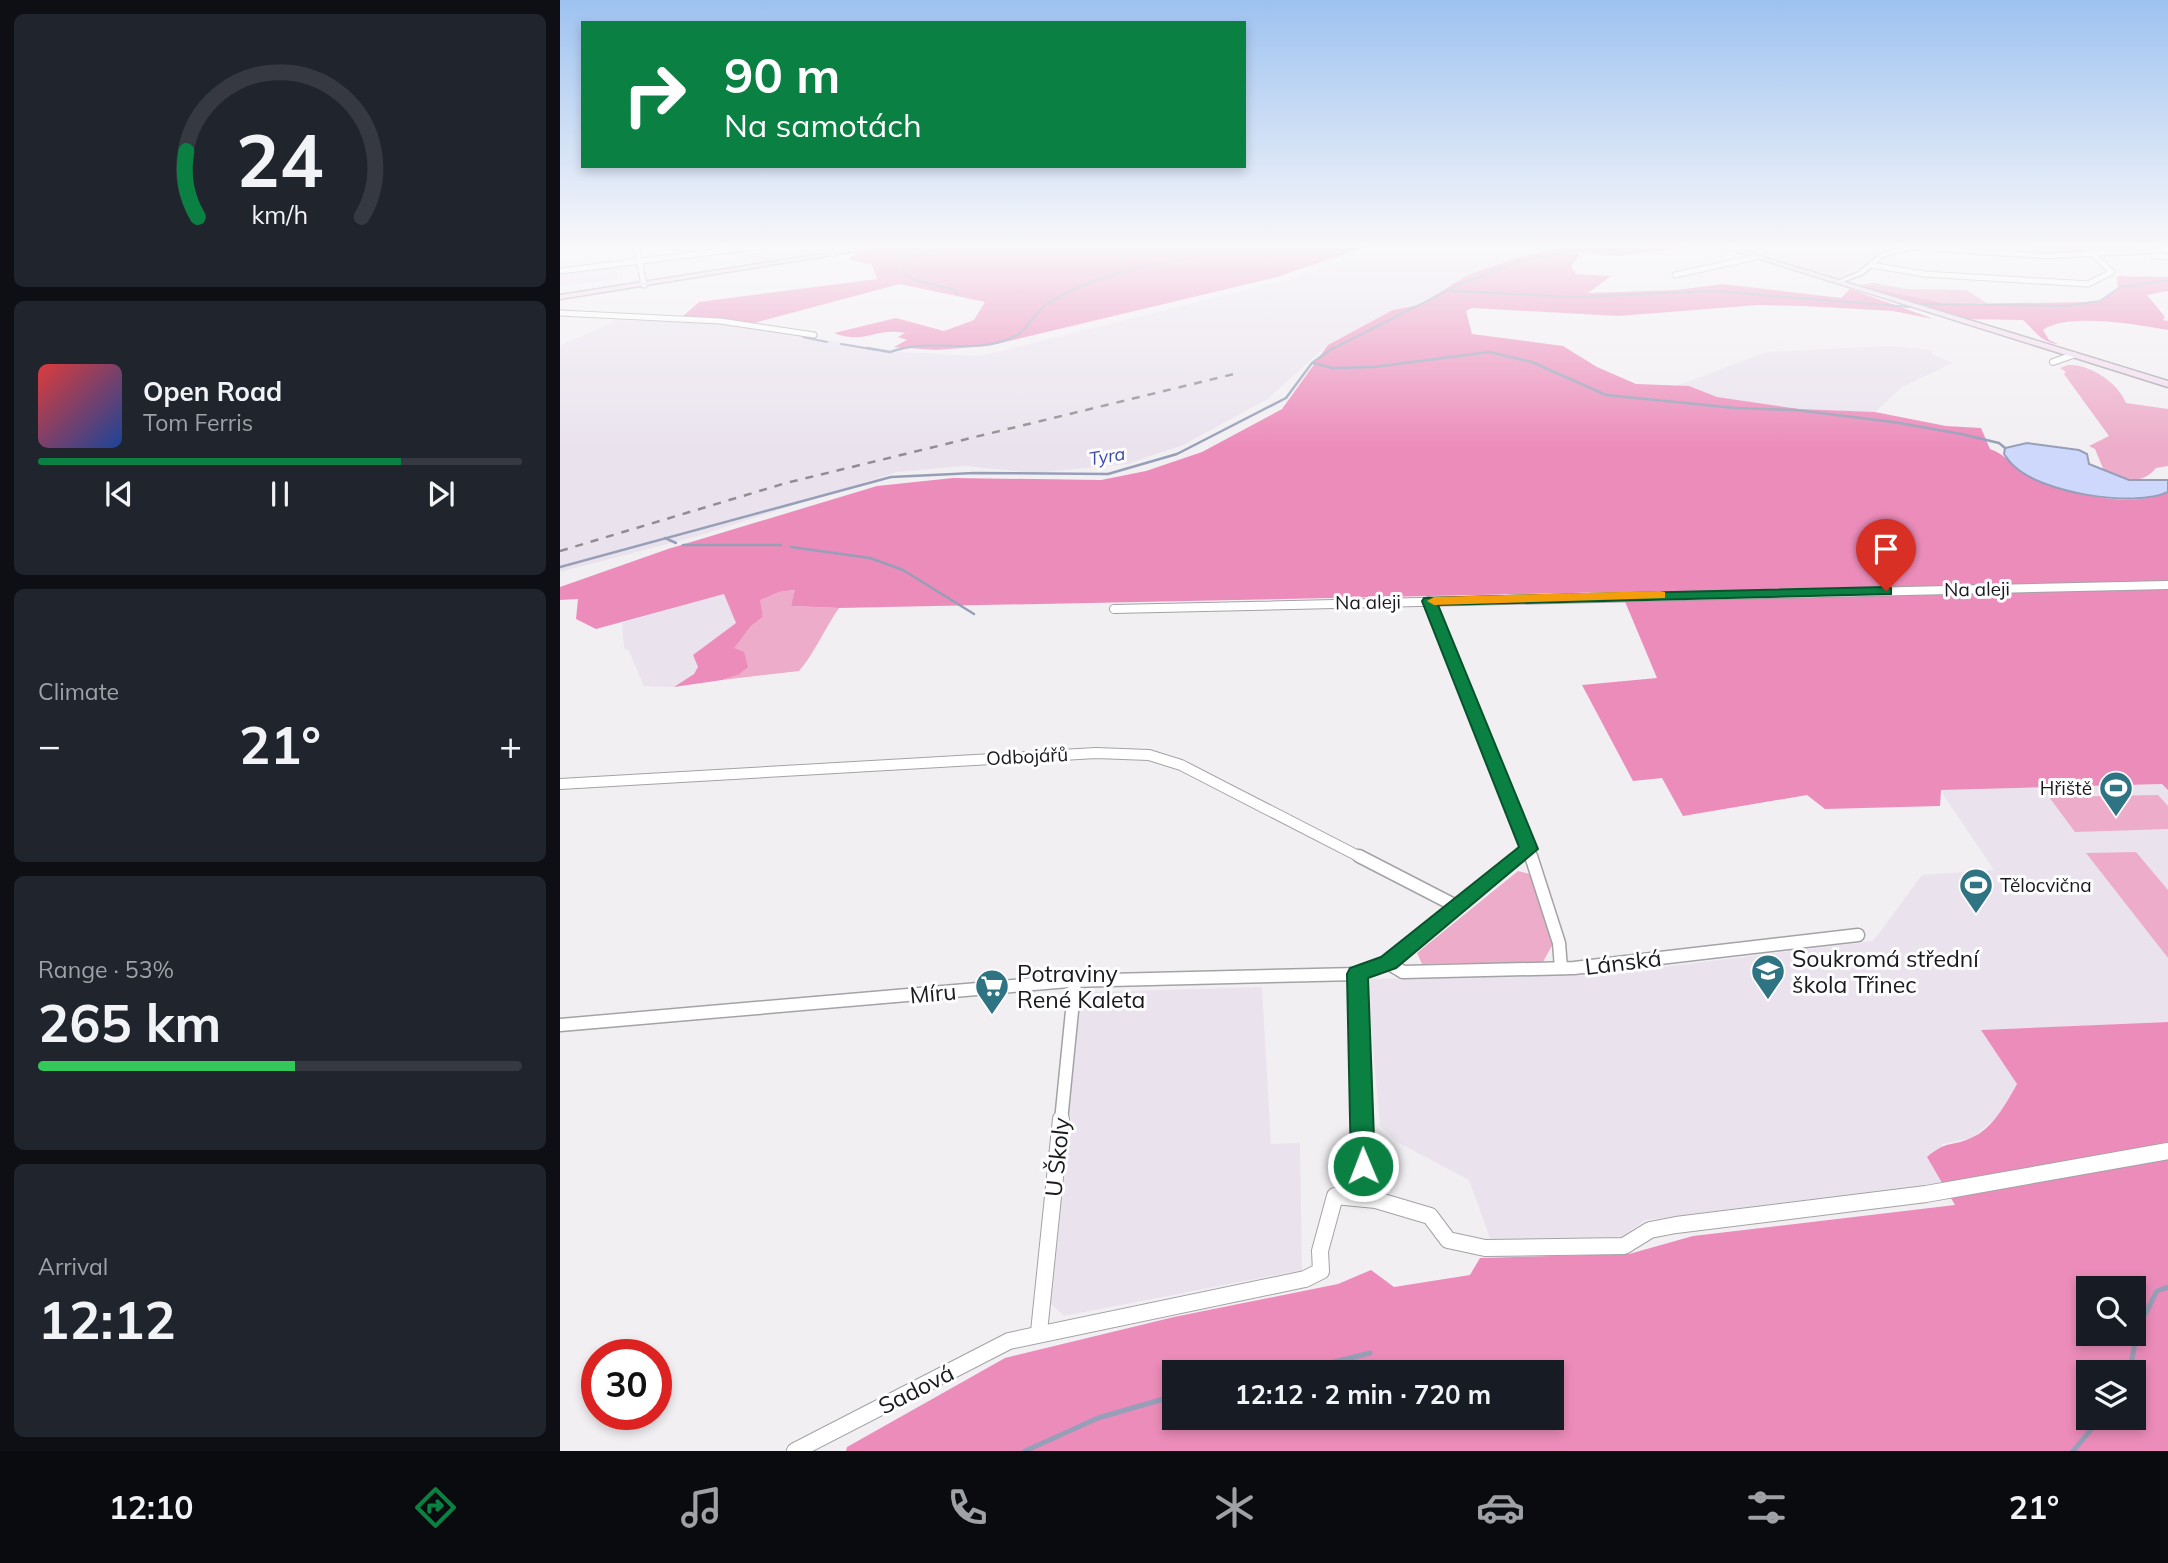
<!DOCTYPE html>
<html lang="en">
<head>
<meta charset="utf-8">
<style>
  :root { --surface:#171b24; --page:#20242c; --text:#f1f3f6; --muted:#9ea1a6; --line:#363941; --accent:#0b8043 }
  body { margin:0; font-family:Mulish,sans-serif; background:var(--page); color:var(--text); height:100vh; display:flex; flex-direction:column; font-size:26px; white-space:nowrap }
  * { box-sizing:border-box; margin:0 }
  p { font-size:23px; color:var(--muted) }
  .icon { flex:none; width:38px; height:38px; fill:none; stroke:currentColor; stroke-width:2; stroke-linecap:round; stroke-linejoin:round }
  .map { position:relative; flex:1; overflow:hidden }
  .drawer { display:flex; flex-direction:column; gap:14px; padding:14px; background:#0d0f14; width:560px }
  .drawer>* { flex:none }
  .hud { position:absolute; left:21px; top:21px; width:665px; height:147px; border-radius:0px; box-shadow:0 4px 10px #0003; background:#0b8043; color:#fff; overflow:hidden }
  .fabs { position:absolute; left:1516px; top:1276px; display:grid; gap:14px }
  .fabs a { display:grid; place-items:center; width:70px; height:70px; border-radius:0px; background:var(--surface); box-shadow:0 4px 10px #0003; font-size:35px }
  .speed { position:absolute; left:21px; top:1339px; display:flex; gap:14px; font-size:35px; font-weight:700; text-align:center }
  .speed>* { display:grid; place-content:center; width:91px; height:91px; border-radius:50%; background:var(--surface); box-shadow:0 4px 10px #0003; line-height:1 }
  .speed .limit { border:10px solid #d22; background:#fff; color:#111 }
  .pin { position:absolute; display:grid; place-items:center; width:60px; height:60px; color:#fff; margin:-72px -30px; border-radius:50% 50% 50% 0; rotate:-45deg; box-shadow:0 0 7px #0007 }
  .pin .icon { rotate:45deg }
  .me { position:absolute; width:77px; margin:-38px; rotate:359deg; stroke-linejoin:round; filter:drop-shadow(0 0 5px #0008) }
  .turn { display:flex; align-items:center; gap:24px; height:147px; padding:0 28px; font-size:32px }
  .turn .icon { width:91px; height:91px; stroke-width:2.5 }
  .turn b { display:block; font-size:49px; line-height:60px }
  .big { font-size:52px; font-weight:700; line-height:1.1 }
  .drawer .tile { flex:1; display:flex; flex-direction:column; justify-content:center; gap:10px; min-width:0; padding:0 24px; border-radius:10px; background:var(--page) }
  .drawer .dial { align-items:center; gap:0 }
  .dial svg { height:182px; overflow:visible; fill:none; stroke:var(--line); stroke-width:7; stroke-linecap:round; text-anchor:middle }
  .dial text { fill:var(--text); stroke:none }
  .song { display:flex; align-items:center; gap:21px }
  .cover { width:84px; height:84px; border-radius:10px; background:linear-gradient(135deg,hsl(0 70% 55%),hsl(220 70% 35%)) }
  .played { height:7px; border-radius:4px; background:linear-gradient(90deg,var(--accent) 75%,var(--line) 75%) }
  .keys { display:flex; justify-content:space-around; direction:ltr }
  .heat { display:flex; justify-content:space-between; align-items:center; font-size:38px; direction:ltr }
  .charge { height:10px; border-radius:5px; background:linear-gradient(90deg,#34c759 53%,var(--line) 0) }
  .trip { position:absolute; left:602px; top:1360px; width:402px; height:70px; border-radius:0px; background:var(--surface); box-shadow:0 4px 10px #0003; font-weight:700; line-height:70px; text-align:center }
  .dock { display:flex; height:112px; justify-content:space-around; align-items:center; background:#090b0e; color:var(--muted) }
  .dock .icon { width:49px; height:49px }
  .dock .on { color:var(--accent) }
  .dock b { font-size:32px; color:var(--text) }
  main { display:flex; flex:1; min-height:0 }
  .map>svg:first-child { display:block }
</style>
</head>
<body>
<main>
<section class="drawer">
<div class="tile dial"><svg viewBox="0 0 100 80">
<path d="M14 69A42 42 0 1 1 86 69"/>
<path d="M14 69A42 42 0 0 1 9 40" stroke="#0b8043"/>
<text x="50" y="56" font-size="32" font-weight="700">24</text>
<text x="50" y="72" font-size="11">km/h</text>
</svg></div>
<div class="tile">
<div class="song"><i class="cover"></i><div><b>Open Road</b><p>Tom Ferris</p></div></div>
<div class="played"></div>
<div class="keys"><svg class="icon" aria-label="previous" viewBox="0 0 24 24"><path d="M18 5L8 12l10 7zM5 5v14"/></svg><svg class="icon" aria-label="pause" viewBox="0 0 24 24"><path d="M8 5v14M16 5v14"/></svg><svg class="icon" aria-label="next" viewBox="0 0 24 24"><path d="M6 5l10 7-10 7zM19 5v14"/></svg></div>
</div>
<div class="tile"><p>Climate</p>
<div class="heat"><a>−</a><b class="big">21°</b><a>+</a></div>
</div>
<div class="tile"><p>Range · 53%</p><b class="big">265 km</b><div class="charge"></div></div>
<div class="tile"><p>Arrival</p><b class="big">12:12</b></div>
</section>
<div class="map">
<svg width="1608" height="1451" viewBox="0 0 1608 1451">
  <rect width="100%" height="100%" fill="#f2eff3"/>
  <g fill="#eae3ee">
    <polygon points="225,244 276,244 273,251 266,254 188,267 179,250"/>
    <polygon points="832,244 1022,244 959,257 908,275 859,305 833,311 768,345 706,400 623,445 567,464 475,473 404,466 337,472 138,536 0,572 0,346 57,320 164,324 340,352 421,356 726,280"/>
    <polygon points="1166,244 1337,244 1341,245 1326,248 1290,274 1276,278"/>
    <polygon points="56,266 58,279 0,286 0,272"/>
    <polygon points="1330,346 1371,350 1372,354 1393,363 1342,387 1315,412 1239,409 1156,397 1129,386 1116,386 1207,352"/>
    <polygon points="164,593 176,623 133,655 138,667 134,674 114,687 84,686 69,651 64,648 62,623"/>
    <polygon points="1602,784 1608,790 1608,1022 1421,1030 1457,1084 1438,1116 1412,1138 1382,1144 1384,1187 1085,1220 1059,1239 931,1241 909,1180 837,1142 820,1126 807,979 1039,975 1313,941 1362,875 1434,870 1380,790"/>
    <polygon points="702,987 711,1144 740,1143 742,1270 504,1316 489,1302 518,996 524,992"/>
  </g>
  <g fill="#edadca">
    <polygon points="1470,244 1608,244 1608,246 1478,253"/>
    <polygon points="1313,283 1346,289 1406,290 1427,303 1388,304 1298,285"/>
    <path d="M1508,365C1531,364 1558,383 1566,403L1608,409V466L1596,468C1581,486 1564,480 1544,471L1535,449L1529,446L1549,436L1504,374L1506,372L1500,368Z"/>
    <path d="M236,590L231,606L279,608C264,629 256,651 239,671L162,680L178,675L173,648L191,626L203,617L199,600L219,592Z"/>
    <polygon points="1598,795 1608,806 1608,829 1515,832 1489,797"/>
    <polygon points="1576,852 1608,890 1608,958 1526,853"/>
    <polygon points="958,871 974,875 994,942 983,962 862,964 857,953"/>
  </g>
  <g fill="#ec8cba" fill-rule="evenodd">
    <path d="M345,244H815L717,277L428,346L376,350L334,347L347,340L338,337L345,333C316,327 304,345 274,333L336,318L384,331L414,320L425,302L340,284L194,323L121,318L139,302L317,279L312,265L289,259L297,252Z"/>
    <path d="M1022,244L1144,245L1059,256L1017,252L1019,256L1011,266L1016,274L1051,276L1028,293L1117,290L1163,284L1281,298L1290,289L1374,319L1333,311L1244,306L1198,305L1058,316L912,308L906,311L912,334L1003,346L1037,367L1076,384L1129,386L1157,397L1239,409L1315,412L1386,426L1421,428L1430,449C1446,454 1451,466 1465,473C1500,493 1571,510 1608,492V790L1602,784L1381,790L1380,806L1265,809L1247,795L1123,816L1102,778L1073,781L1022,685L1097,678L1061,592L279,608L231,606L235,590L219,592L200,600L203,617L191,626L174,648L184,652L188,667L178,675L162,680L114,687L134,674L138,667L133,655L176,623L164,594L36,629L16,619L18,599L0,600V587L108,549L317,486L393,478L541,480L586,471L642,452L722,409L768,345L833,310L859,305L908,275L959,257Z"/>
    <path d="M1557,276L1608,277V291L1587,295L1605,317L1603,320L1608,321V330C1580,325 1507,312 1483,330L1489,340L1498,344C1482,343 1475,331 1463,320L1405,319L1298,285L1388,304L1538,302L1558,288Z"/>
    <path d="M1608,1022V1451H286L287,1447L445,1358L614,1317L778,1284L811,1270L834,1287L910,1275L920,1258L1069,1254L1133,1236L1395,1205L1367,1157C1387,1140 1391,1147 1411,1138C1433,1129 1446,1103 1457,1084L1421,1030ZM1528,1288H1573V1334H1528ZM614,1372H992V1418H614ZM1528,1372H1573V1418H1528Z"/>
  </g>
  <path fill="#cdd8fc" stroke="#979fb8" stroke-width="2" d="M1467,443L1519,450L1527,454L1529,464L1569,480H1608V492C1574,508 1482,493 1454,466C1450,463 1447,458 1444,454L1445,448Z"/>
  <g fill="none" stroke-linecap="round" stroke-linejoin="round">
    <g stroke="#979fb8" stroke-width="2">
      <polyline points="891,291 1015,297 1154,291 1350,307 1364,304 1504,306 1540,301 1560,287 1608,280"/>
      <polyline points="397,294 396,290 354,280 343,273 349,258 398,244"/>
      <polyline points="243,337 267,342"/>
      <polyline points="281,344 317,350"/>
      <path d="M337,350C376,338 419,356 457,335C469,328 475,312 487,304C529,276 585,266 634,257"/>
      <polyline points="770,350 901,284 960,261 1052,244"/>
    </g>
    <g stroke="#979fb8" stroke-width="2.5">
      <polyline points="307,348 330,352 343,348"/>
      <polyline points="753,363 773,368 814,367 929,352 972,362 1046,395 1175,408 1236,410 1333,422 1401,434 1439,443 1445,448"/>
      <polyline points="105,538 116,543"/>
      <polyline points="123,545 221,545"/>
      <polyline points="231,547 310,558 343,570 414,614"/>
      <polyline points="0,567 331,477 414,473 548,474 617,454 726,398 752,363 773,348"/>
    </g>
    <g stroke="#979fb8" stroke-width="5">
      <polyline points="734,1372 810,1353"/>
      <polyline points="1570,1372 1577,1330 1597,1291 1608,1287"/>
      <polyline points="465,1451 538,1418 614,1396"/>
      <polyline points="1513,1451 1541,1418"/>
    </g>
    <g stroke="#a4a2a6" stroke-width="7">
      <g id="minor-far5">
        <polyline points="76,244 84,285"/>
        <polyline points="1342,244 1350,247"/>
        <polyline points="274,254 279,244"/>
        <polyline points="1594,256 1608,257"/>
        <polyline points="1311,265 1364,274 1528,284 1552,272 1535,256"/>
        <polyline points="0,271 219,244"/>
        <polyline points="1115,275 1196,257"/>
        <polyline points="0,313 160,321 254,335"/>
      </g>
    </g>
    <g stroke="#a4a2a6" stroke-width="8">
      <polyline id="minor-far4" points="1493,362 1513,355"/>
    </g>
    <g stroke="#a4a2a6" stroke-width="10">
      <g id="minor-far3">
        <polyline points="869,601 888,649"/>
        <polyline points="554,609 1608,585"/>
      </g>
    </g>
    <g stroke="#a4a2a6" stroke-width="12">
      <g id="minor-far2">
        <polyline points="887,647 972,858"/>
        <polyline points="0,784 536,753 589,755 621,765 802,858"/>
        <polyline points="958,858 969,849"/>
      </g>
    </g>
    <g stroke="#a4a2a6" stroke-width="15">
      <g id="minor-far1">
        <polyline points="799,856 898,907"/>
        <polyline points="971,856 999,943 1001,968"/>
        <polyline points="828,963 843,972 1014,968 1298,935"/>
        <polyline points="797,974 801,1121"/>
        <polyline points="0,1025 509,981 797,974 828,963 960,856"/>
        <polyline points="501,1121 515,981"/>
      </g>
    </g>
    <g stroke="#a4a2a6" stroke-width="18">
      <g id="minor">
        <polyline points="800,1198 801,1119"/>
        <polyline points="479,1332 501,1119"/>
        <polyline points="235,1451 449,1341 745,1279 761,1271 760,1251 775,1196 816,1200 870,1216 888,1240 925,1248 1064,1246 1090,1230 1116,1225 1366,1194 1608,1151"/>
      </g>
    </g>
    <g stroke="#a4a2a6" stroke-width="3">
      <polygon id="tertiary" points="1350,245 1486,254 1608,248 1608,252 1486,258 1350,249 1324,256 1303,274 1280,283 1275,282 1299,272 1320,254"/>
    </g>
    <g stroke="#a4a2a6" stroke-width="3">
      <g id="secondary">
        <polygon points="326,244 340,244 0,299 0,295"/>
        <polygon points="1152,244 1161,244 1608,381 1608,387"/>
      </g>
    </g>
    <use href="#minor-far5" stroke="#fff" stroke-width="5"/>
    <use href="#minor-far4" stroke="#fff" stroke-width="6"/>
    <use href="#minor-far3" stroke="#fff" stroke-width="8"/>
    <use href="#minor-far2" stroke="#fff" stroke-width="10"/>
    <use href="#minor-far1" stroke="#fff" stroke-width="12"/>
    <use href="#minor" stroke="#fff" stroke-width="16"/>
    <use href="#tertiary" fill="#fff" fill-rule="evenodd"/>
    <use href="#secondary" fill="#f3dcf0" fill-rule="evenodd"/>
    <polyline stroke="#908e91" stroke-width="2.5" stroke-dasharray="8 8" stroke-linecap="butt" points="0,551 226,483 678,373"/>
  </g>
  <linearGradient id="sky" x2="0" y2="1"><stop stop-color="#9dc2f0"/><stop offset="0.55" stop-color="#f9f8fa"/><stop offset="1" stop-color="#f9f8fa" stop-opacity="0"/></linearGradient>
  <rect width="1608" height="447" fill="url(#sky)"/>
  <polygon fill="#0b8043" stroke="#07532c" stroke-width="2" points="1326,587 1331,588 1331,594 878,605 978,849 836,968 808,978 815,1166 811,1174 803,1177 794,1174 791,1166 787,974 790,968 821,957 959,847 862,601 864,598"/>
  <polygon fill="#f59e0b" points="1100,591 1105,592 1105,598 874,605 867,601 874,597"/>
  <defs>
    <g id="stadium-pin" transform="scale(1.75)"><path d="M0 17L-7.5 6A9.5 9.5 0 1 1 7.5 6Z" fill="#2f7482" stroke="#fefdff"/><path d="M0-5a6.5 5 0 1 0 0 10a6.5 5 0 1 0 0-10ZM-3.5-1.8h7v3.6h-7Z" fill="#fff"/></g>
    <g id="school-pin" transform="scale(1.75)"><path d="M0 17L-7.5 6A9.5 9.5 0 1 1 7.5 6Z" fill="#2f7482" stroke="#fefdff"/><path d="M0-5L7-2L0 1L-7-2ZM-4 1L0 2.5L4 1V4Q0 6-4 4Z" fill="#fff"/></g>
    <g id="supermarket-pin" transform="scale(1.75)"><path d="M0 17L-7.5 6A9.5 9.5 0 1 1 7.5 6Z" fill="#2f7482" stroke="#fefdff"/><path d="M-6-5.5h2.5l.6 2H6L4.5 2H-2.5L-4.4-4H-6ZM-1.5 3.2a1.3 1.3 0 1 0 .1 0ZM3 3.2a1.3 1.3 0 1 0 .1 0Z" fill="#fff"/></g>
  </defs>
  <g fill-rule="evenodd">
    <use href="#stadium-pin" x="1556" y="788"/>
    <use href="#stadium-pin" x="1416" y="885"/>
    <use href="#school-pin" x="1208" y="971"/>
    <use href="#supermarket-pin" x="432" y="986"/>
  </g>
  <g text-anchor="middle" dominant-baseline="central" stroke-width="6" stroke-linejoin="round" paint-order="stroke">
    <g font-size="18" font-style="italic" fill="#3a49ac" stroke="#fefdff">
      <text transform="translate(547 456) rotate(-9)">Tyra</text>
    </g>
    <g font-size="19" fill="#1a191b" stroke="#fefdff">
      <text transform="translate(1417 589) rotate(-1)">Na aleji</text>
      <text transform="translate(808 602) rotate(-1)">Na aleji</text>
      <text transform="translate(467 756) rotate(-3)">Odbojářů</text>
    </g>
    <g font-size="19" fill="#1a191b" stroke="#fefdff" text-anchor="end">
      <text x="1532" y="788">Hřiště</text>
      <text x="1440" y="885" text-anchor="start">Tělocvična</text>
    </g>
    <g font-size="23" fill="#1a191b" stroke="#fefdff" text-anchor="start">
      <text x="1232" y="958">Soukromá střední<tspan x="1232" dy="26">škola Třinec</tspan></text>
      <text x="457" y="973">Potraviny<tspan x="457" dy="26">René Kaleta</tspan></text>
    </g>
    <g font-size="23" fill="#1a191b" stroke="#fefdff">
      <text transform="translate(1063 962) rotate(-7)">Lánská</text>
      <text transform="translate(373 993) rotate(-5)">Míru</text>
      <text transform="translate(497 1157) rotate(-84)">U Školy</text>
      <text transform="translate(356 1389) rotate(-27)">Sadová</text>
    </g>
  </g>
</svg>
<div class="fabs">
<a><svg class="icon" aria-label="search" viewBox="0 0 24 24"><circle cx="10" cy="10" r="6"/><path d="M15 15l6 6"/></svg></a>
<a><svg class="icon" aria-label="layers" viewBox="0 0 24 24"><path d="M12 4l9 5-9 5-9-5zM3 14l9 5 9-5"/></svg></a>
</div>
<div class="speed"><div class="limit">30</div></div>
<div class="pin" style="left:1326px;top:591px;background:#d93025"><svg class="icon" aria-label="arrive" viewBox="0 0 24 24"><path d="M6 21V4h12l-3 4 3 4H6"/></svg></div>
<svg class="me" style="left:803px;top:1166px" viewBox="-20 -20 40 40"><circle r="17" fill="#0b8043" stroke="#fff" stroke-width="3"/><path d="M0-11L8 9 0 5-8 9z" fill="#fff"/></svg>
<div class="trip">12:12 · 2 min · 720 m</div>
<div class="hud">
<div class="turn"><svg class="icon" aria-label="right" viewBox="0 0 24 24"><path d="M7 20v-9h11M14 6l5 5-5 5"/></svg><div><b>90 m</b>Na samotách</div></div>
</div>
</div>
</main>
<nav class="dock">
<b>12:10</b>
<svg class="icon on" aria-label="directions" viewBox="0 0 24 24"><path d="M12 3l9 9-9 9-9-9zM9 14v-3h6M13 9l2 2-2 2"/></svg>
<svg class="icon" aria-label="music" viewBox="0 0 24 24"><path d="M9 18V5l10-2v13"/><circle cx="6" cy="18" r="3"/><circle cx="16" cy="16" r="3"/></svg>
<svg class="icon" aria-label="phone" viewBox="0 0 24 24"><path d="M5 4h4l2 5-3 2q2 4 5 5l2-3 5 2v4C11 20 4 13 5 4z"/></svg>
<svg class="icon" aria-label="climate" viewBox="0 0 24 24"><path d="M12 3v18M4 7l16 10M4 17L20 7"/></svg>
<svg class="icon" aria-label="car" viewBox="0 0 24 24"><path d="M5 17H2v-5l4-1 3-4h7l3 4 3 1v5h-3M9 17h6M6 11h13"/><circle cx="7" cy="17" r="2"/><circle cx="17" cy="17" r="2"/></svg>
<svg class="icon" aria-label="filters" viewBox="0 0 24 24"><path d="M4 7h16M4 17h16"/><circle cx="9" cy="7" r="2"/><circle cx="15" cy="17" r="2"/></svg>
<b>21°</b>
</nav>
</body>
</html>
